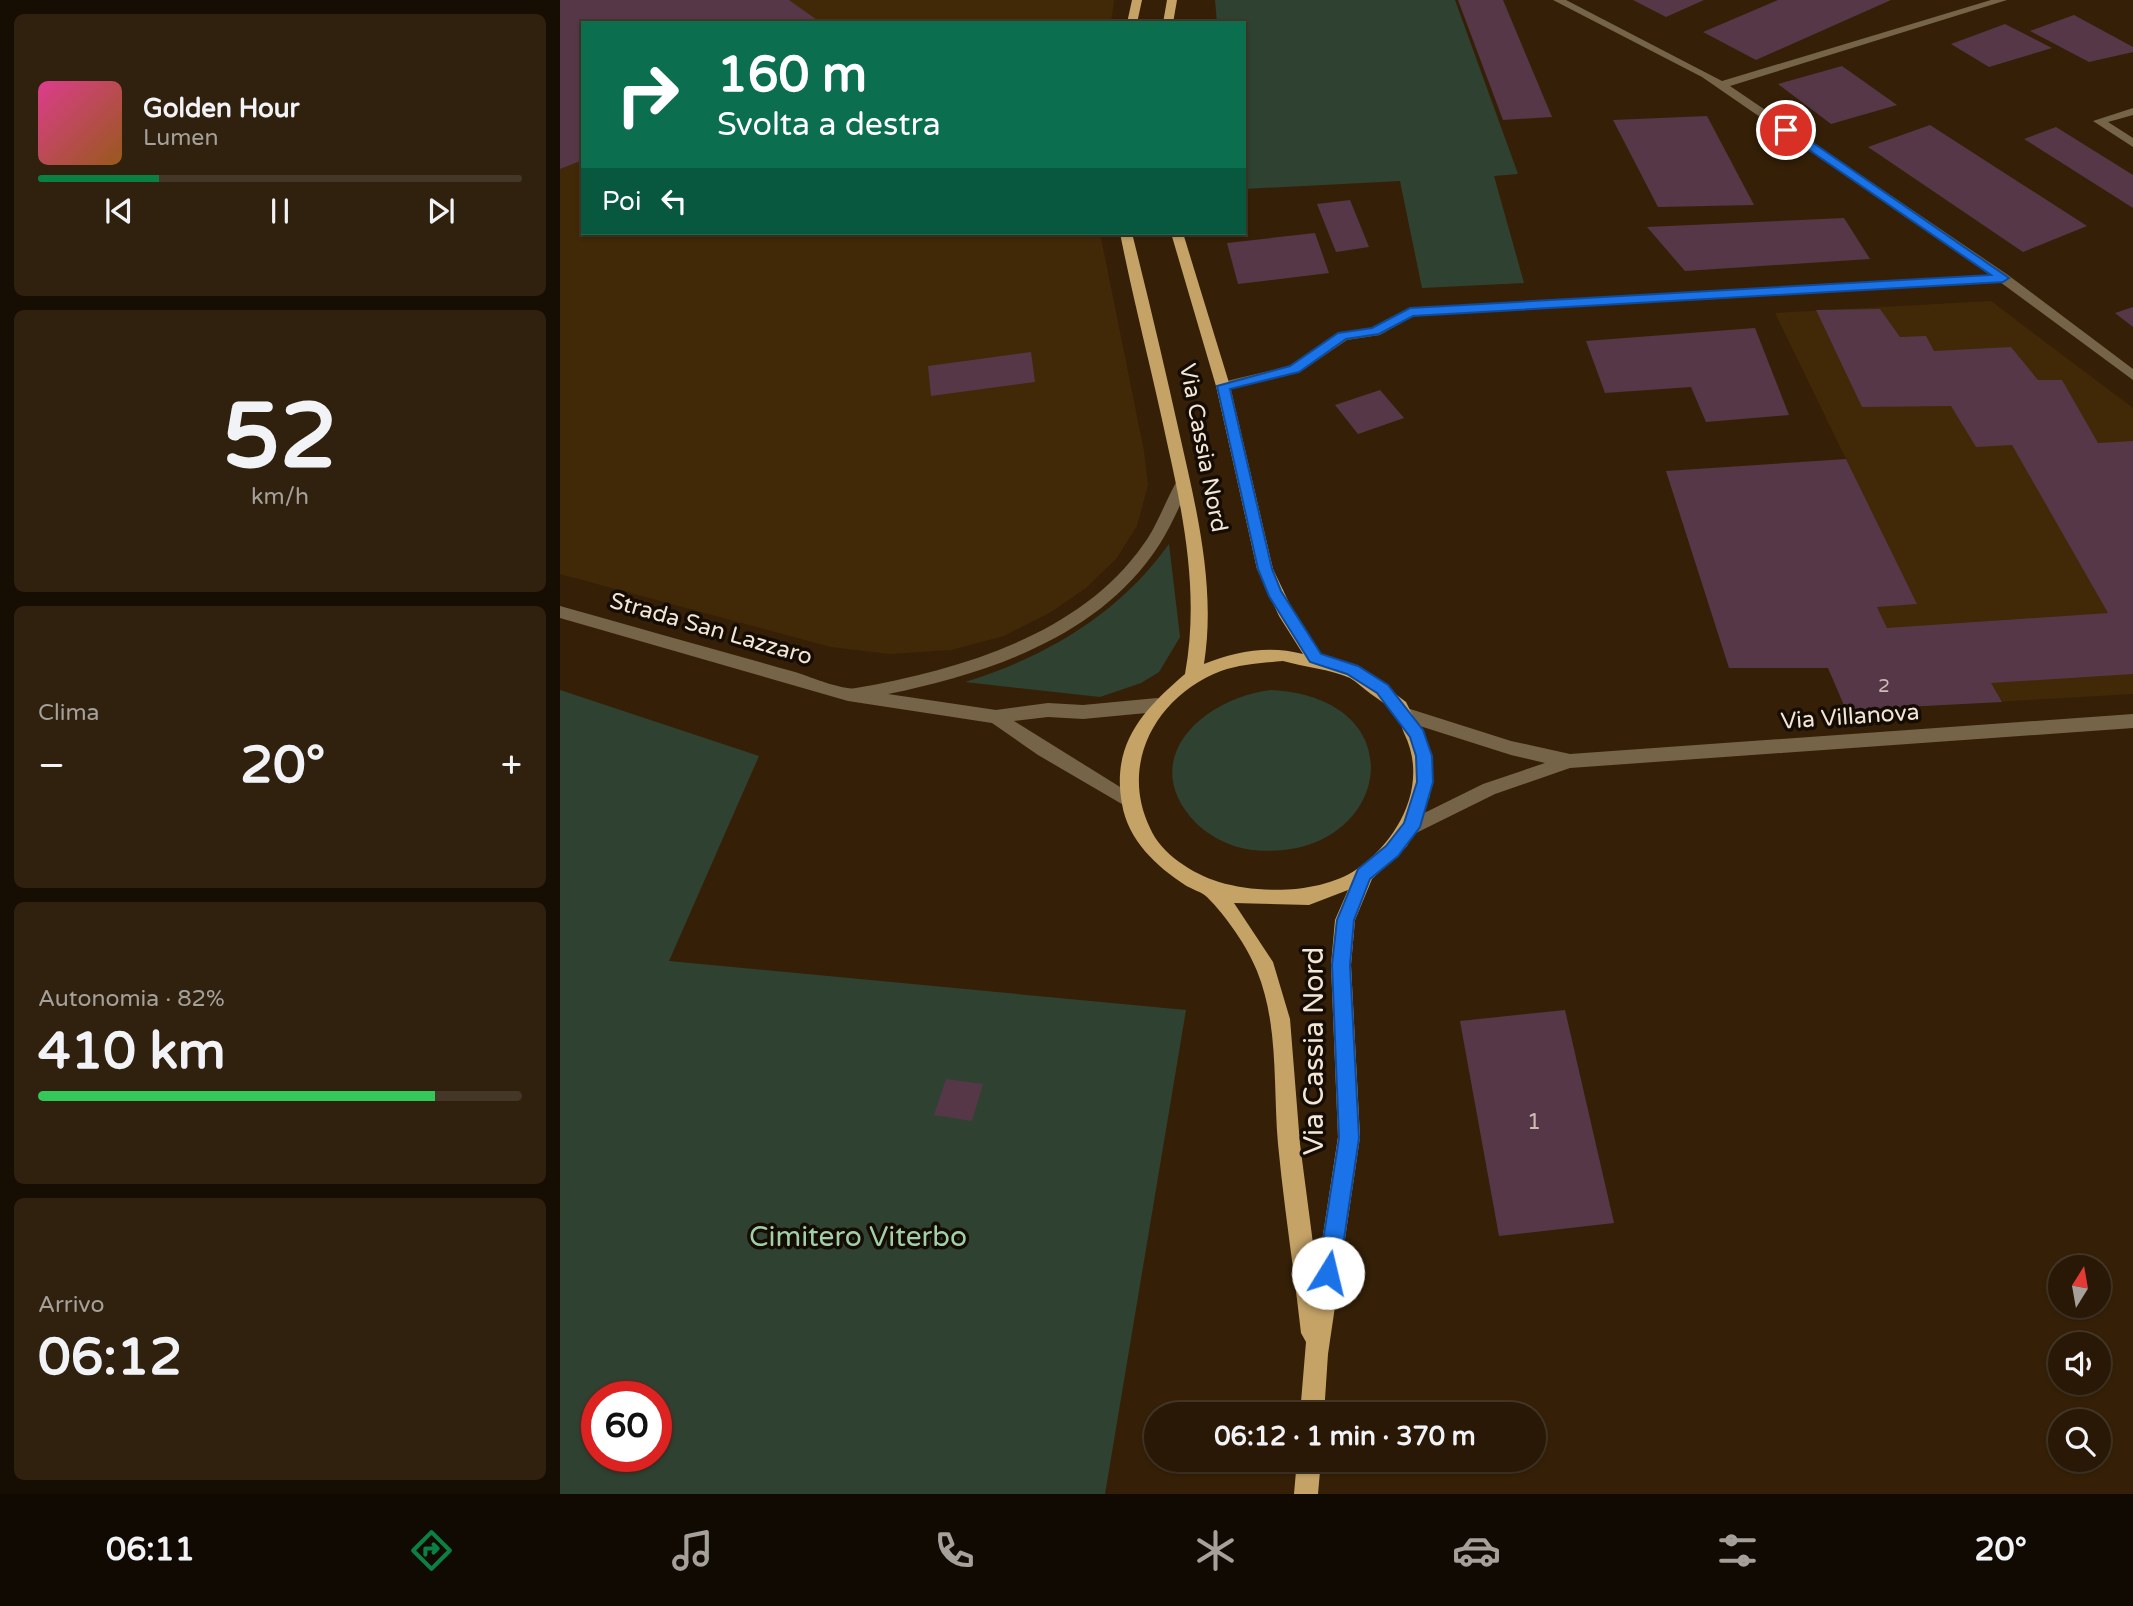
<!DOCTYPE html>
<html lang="it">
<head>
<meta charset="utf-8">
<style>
  :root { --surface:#281805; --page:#30210f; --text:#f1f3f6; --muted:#a5a09a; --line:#443727; --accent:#0b8043 }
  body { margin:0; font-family:"Varela Round",sans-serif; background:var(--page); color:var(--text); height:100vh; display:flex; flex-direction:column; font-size:26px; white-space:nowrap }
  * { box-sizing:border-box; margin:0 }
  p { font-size:23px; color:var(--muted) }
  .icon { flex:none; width:38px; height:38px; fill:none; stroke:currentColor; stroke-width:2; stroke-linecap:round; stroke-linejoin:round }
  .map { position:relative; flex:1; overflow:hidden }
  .drawer { display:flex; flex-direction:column; gap:14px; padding:14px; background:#160d03; width:560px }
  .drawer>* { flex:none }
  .hud { position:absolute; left:21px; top:21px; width:665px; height:214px; border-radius:0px; box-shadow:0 2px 5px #0004,0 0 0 2px var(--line); background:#0b6e4f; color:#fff; overflow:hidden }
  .needle { width:46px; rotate:11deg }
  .fabs { position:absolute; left:1488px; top:1255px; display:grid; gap:14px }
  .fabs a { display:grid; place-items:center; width:63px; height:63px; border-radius:50%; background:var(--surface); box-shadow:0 2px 5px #0004,0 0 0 2px var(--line); font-size:35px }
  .speed { position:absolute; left:21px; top:1381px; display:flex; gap:14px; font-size:35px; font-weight:700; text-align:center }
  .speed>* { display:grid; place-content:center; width:91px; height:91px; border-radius:50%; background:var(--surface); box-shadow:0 2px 5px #0004,0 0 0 2px var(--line); line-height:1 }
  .speed .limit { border:10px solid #d22; background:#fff; color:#111 }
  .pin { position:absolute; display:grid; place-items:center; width:60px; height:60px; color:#fff; margin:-30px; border:4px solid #fff; border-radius:50%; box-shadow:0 2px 7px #0007 }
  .me { position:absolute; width:77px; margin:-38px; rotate:9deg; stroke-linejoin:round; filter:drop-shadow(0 0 5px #0008) }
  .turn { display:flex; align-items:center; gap:24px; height:147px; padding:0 21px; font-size:32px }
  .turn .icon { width:91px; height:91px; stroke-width:2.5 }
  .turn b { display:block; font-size:49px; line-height:60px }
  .then { display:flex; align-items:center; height:66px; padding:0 21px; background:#0003; gap:14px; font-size:26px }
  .big { font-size:52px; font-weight:700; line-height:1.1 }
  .drawer .card { flex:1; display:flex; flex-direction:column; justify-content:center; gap:10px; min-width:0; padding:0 24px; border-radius:10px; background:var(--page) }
  .drawer .dial { align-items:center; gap:0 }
  .dial b { font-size:91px; line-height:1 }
  .song { display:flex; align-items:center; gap:21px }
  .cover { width:84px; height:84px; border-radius:10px; background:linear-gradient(135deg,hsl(330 70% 55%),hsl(30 70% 35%)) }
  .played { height:7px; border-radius:4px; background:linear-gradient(90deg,var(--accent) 25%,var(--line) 25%) }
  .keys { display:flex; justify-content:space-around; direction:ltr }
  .heat { display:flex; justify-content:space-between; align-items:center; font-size:38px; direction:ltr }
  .charge { height:10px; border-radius:5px; background:linear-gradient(90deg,#34c759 82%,var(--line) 0) }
  .trip { position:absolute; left:584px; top:1402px; width:402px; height:70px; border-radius:35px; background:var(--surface); box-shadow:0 2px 5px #0004,0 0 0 2px var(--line); font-weight:700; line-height:70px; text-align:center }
  .dock { display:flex; height:112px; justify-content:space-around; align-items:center; background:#100a02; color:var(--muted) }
  .dock .icon { width:49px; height:49px }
  .dock .on { color:var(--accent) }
  .dock b { font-size:32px; color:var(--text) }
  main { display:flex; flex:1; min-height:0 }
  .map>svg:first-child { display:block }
</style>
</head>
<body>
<main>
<section class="drawer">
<div class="card">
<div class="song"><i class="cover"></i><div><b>Golden Hour</b><p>Lumen</p></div></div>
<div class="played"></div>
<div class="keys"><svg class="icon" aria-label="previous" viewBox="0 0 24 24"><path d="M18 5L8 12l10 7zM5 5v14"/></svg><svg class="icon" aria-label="pause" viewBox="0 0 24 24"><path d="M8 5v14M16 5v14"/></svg><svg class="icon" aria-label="next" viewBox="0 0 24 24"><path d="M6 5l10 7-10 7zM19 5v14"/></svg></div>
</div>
<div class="card dial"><b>52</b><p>km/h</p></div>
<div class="card"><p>Clima</p>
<div class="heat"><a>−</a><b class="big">20°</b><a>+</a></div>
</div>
<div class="card"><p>Autonomia · 82%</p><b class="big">410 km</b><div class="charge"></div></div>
<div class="card"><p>Arrivo</p><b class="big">06:12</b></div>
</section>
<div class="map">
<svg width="1573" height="1494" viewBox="0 0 1573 1494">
  <rect width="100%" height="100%" fill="#352007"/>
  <g fill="#412807">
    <polygon points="0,0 554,0 551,23 23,23 23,233 540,233 584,451 588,485 577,526 556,559 526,588 491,612 444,636 391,650 329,654 271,647 0,574"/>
    <polygon points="1431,301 1573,408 1573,694 1364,706 1317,607 1356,603 1215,313"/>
  </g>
  <g fill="#2f4232" fill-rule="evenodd">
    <polygon points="655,0 895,0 958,174 934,176 964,283 862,288 840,181 684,189 684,23 657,23"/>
    <path d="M609,544L620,637L599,672L581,683L540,697L405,682C486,657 559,614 609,544Z"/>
    <path d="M0,690L199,756L109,961L626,1010L545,1494H0ZM37,1396H96V1456H37Z"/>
    <path d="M711,690C863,698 829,864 693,850C673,848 650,837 636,823C575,760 643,698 711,690Z"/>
  </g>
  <g fill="#553747">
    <polygon points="0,0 229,0 260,22 268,23 23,23 23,160 0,169"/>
    <polygon points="898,0 943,0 992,117 943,120"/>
    <polygon points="1073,0 1144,0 1106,17"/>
    <polygon points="1218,0 1331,0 1196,60 1143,32"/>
    <polygon points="1514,15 1573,47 1573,52 1529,62 1470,31"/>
    <polygon points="1445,24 1492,48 1429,67 1391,44"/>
    <polygon points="1282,66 1337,105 1271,124 1218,84"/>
    <polygon points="1147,116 1194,205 1098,207 1053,120"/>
    <polygon points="1370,125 1527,226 1463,252 1308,147"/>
    <polygon points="1496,127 1573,175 1573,208 1464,139"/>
    <polygon points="790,200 809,247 776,252 757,204"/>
    <polygon points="1284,218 1310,259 1125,271 1087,227"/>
    <polygon points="755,233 769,273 678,284 667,243"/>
    <polygon points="1573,307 1573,327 1555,313"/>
    <polygon points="1320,309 1340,337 1366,336 1374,351 1451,347 1478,380 1502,380 1538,443 1573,441 1573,674 1431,683 1442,702 1286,710 1268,668 1169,668 1106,471 1286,459 1357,604 1317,607 1327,628 1548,613 1452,445 1416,447 1391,406 1302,407 1256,310"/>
    <polygon points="1195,328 1229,415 1146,422 1131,387 1045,393 1026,341"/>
    <polygon points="471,352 475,382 371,396 368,366"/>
    <polygon points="820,390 844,418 798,434 775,405"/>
    <polygon points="1005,1010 1054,1223 939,1236 900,1021"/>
    <polygon points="386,1079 423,1084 412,1121 374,1115"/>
  </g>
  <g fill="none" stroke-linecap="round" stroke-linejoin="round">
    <g fill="#756448" fill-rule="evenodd">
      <polygon points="993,0 1006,0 1162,81 1431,0 1447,0 1170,86 1448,275 1573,369 1573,380 1440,282 853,316 820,335 787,340 740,372 663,391 658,389 658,383 730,366 778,333 812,328 850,308 1430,275 1142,77"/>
      <polygon points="1573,108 1573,115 1548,122 1573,138 1573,147 1533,121"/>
      <path d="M623,478L630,483C619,507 609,532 593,554C533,639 425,674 328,694L436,710L488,703L523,705L597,698L603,700L606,705L603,710L597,712L523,719L488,717L454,721L573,795L576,800L573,805L567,807L478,755L432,723L288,701L0,618V606C78,628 157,650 235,672C248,676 284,691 296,688C399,670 520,635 583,545C598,525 605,501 618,479Z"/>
      <polygon points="847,708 951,741 1010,754 1573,714 1573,728 1010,768 935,794 852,835 846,832 843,827 846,822 923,784 985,763 951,755 841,720 838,715 841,710"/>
    </g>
    <g fill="#c5a367" fill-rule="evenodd">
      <polygon points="572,0 582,0 577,23 567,23"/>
      <polygon points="607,0 617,0 613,23 603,23"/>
      <path d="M560,233H572C589,301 605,368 620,436C637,511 656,588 644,664C675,651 710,645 743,654L719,616L697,569L656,386L611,233H623L670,386L713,569L734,613L763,658L801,668L846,702L870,750V796L847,846L812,879L795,920L791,965L800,1137L768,1354L764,1414H740L746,1342L741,1333C734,1270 724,1207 718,1144C713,1087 719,1025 697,971C687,946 666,916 647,897C642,892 631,889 625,885C596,866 568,840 562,804C551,744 583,710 625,674C639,597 625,523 608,447C593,375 574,304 560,233ZM723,661C744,667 770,669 790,678C797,682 804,689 811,694C818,699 826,704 832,710C838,715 841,725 844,733C869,783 840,839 797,869C761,894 699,894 659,882C633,874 601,854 590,828C559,764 596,696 661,671C680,664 702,663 723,661ZM788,890L775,920L771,965L778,1137L757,1274L740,1144L730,1019L713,962L674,903L749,905Z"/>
      <polygon points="737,1460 761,1460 758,1494 734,1494"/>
    </g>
  </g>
  <polygon fill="#1a73e8" stroke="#114b97" stroke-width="2" points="1223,127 1230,127 1449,278 1443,282 853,316 819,334 786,339 739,372 670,389 712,569 721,591 761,654 798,666 828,685 863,730 872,756 873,782 860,827 838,856 810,879 794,920 790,965 799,1138 779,1273 776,1280 768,1283 761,1280 758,1273 779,1138 772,965 777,920 798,869 826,846 844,823 857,782 856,756 850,737 817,693 787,674 750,662 709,596 698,569 657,386 730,366 778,333 812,328 850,308 1431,275 1223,132"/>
  <g text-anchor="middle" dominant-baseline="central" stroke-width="7" stroke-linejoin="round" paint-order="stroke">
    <g font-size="19" fill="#ccbab3">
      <text x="1324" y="686">2</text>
    </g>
    <g font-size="23" fill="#f4e6d7" stroke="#150c04">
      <text transform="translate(643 448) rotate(79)">Via Cassia Nord</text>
      <text transform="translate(151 629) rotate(16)">Strada San Lazzaro</text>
      <text transform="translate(1290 717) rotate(-4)">Via Villanova</text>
    </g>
    <g font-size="23" fill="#ccbab3">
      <text x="974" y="1122">1</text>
    </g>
    <g font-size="28" fill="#f4e6d7" stroke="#150c04">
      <text transform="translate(754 1051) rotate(-90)">Via Cassia Nord</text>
    </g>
    <g font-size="28" fill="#a0cfa8" stroke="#150c04">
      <text x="298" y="1237">Cimitero Viterbo</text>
    </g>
  </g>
</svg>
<div class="fabs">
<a><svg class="needle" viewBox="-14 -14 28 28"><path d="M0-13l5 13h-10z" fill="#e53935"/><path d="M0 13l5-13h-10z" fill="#a5a09a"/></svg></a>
<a><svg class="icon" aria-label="sound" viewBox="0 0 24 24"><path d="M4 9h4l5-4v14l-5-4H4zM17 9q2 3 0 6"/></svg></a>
<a><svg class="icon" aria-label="search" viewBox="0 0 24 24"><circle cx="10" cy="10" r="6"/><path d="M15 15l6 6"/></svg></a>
</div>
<div class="speed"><div class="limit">60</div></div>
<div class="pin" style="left:1226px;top:130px;background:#d93025"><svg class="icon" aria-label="arrive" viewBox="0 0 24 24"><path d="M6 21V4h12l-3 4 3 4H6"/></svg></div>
<svg class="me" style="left:768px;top:1273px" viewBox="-20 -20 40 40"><circle r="19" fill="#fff"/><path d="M0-13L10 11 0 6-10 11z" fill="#1a73e8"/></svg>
<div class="trip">06:12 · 1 min · 370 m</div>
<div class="hud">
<div class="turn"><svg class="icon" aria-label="right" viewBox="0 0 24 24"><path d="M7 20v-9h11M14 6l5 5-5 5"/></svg><div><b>160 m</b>Svolta a destra</div></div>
<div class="then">Poi<svg class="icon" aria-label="left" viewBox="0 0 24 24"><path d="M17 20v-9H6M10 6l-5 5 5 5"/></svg></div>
</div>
</div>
</main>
<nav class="dock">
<b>06:11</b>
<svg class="icon on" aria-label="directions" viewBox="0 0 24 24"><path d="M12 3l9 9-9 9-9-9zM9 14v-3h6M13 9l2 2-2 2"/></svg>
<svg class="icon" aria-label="music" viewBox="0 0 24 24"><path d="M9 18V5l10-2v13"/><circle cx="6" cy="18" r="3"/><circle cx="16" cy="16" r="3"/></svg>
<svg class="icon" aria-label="phone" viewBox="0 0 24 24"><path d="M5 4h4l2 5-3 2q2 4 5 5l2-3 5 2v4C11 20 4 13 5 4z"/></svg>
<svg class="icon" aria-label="climate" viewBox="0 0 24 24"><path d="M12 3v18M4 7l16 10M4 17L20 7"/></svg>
<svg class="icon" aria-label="car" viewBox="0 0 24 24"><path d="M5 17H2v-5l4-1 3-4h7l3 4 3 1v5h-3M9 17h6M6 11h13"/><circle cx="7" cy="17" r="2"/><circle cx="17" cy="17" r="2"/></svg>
<svg class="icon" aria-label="filters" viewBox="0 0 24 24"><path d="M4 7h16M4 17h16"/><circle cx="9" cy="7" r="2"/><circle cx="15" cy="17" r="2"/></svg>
<b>20°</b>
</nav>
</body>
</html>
